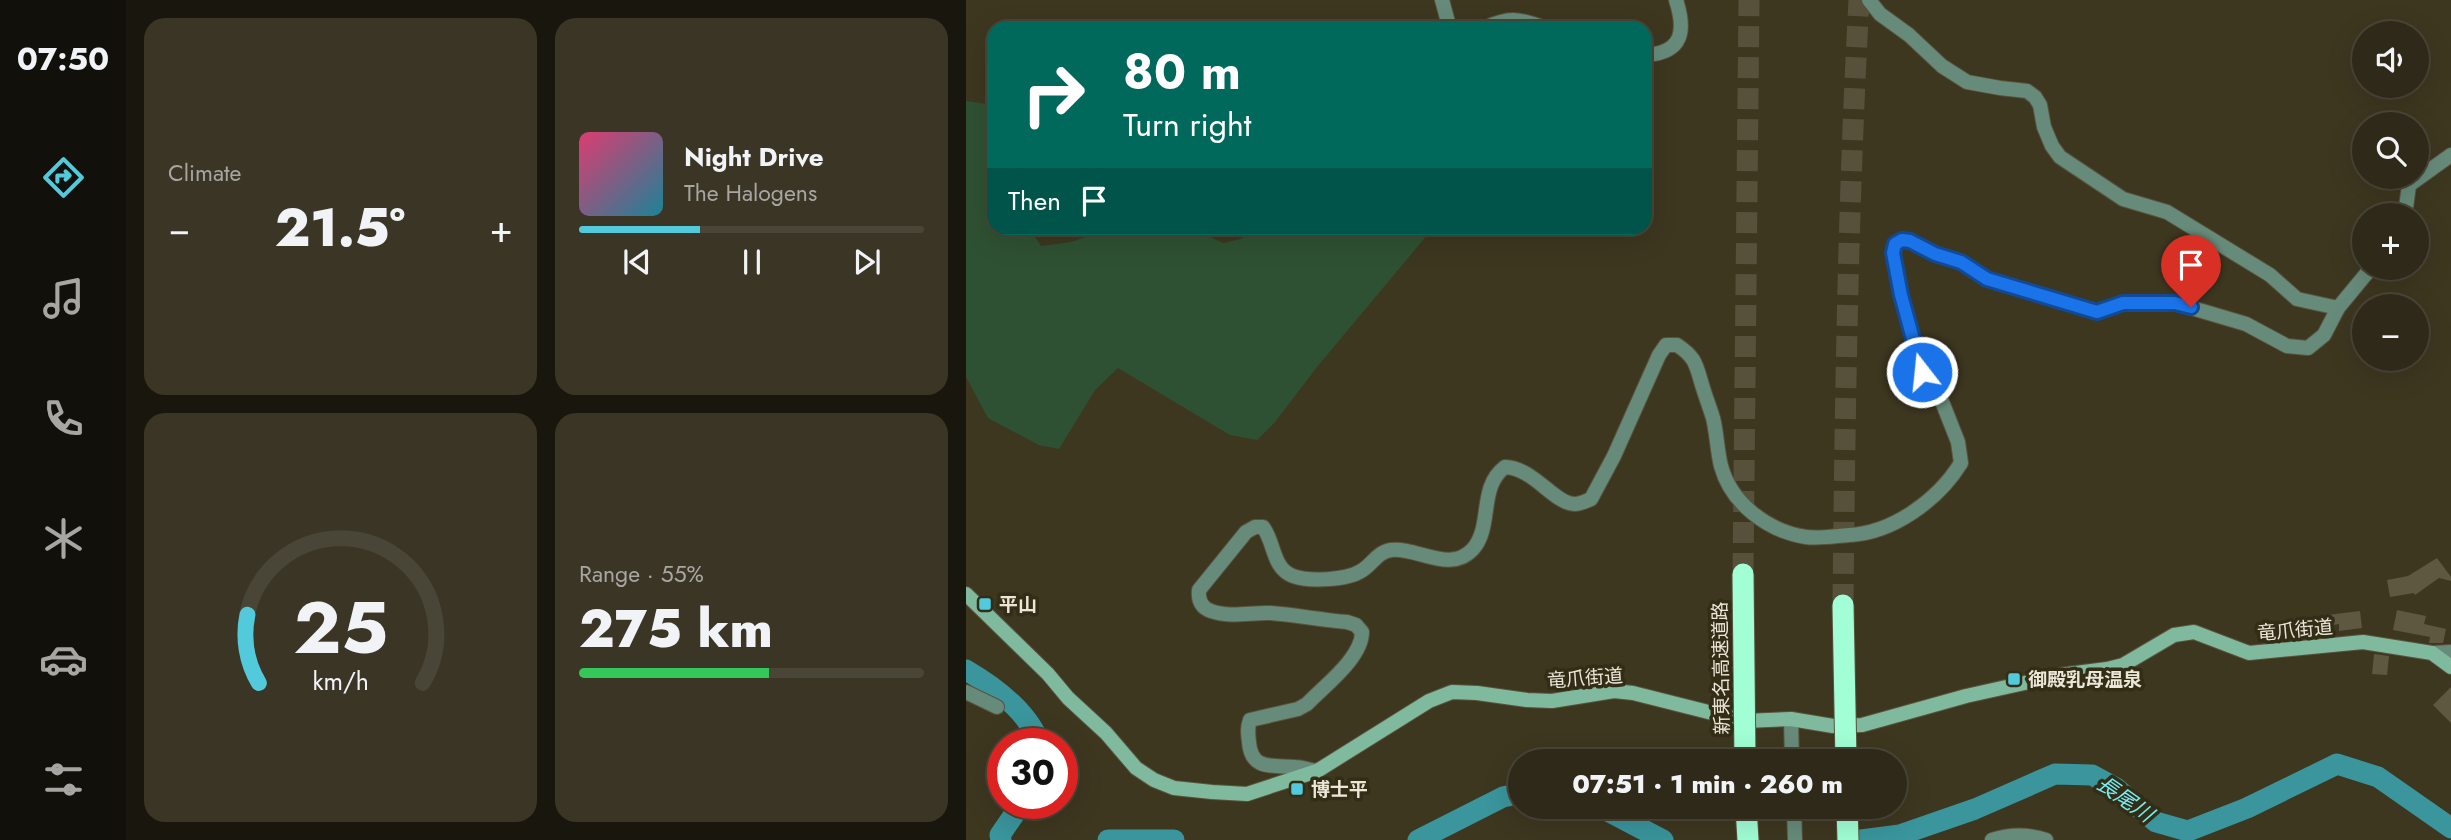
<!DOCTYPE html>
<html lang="en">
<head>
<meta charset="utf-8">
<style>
  :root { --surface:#2e2918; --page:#3a3525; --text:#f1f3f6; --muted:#a7a6a2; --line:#494537; --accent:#53cadc }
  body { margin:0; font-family:Jost,"Noto Sans JP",sans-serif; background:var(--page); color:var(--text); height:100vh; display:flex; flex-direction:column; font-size:26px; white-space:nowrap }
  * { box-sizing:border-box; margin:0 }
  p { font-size:23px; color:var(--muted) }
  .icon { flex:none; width:38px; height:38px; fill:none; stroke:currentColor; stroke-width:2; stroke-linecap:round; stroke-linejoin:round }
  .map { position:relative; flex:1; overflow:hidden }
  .panel { display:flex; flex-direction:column; gap:18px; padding:18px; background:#19170d; width:840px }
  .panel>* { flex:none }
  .banner { position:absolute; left:21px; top:21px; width:665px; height:214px; border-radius:21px; box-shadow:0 7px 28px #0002,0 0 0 2px var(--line); background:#00695c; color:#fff; overflow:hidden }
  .buttons { position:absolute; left:1386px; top:21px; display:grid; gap:14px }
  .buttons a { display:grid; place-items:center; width:77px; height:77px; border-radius:50%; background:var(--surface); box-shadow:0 7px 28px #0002,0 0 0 2px var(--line); font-size:35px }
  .speed { position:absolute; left:21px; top:728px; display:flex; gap:14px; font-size:35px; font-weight:700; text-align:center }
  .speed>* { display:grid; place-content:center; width:91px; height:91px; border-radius:50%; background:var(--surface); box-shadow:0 7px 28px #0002,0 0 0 2px var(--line); line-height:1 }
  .speed .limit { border:10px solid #d22; background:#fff; color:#111 }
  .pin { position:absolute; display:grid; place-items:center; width:60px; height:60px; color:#fff; margin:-72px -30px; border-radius:50% 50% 50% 0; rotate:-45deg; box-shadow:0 0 7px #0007 }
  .pin .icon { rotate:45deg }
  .me { position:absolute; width:77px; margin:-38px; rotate:344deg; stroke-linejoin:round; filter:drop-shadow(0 0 5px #0008) }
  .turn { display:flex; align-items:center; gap:24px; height:147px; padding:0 21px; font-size:32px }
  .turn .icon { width:91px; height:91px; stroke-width:2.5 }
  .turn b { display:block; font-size:49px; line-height:60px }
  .then { display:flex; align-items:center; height:66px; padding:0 21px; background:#0003; gap:14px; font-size:26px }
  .big { font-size:52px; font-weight:800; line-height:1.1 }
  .panel .card { flex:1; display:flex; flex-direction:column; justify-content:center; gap:10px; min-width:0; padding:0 24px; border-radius:21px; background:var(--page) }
  .panel .dial { align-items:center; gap:0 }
  .dial svg { height:182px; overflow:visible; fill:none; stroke:var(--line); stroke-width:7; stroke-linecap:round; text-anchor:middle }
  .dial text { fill:var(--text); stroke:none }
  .song { display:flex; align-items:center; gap:21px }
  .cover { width:84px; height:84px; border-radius:10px; background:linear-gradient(135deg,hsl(340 70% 55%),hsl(190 70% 35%)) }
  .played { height:7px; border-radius:4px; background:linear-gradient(90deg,var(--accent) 35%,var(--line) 35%) }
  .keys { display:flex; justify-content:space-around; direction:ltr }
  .heat { display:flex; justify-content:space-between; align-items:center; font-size:38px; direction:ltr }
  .charge { height:10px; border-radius:5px; background:linear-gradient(90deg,#34c759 55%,var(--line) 0) }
  .panel .tiles { flex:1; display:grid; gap:18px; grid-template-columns:repeat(2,1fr) }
  .trip { position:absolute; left:542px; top:749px; width:399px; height:70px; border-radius:35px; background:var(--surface); box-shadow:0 7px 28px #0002,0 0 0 2px var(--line); font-weight:800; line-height:70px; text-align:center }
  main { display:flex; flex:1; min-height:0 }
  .tab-bar { display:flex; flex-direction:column; width:126px; justify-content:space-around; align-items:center; background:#12100a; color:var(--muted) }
  .tab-bar .icon { width:49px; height:49px }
  .tab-bar .on { color:var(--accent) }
  .tab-bar b { font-size:32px; color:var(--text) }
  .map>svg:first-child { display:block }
</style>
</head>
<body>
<main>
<nav class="tab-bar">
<b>07:50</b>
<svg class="icon on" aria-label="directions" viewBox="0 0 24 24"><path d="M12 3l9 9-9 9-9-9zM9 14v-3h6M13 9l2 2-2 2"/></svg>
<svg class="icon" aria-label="music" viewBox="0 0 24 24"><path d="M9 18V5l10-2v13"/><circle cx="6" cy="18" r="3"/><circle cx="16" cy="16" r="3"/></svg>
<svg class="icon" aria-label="phone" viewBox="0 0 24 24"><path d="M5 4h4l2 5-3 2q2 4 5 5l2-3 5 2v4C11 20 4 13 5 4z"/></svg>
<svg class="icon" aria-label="climate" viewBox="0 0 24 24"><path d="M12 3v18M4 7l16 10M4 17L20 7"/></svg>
<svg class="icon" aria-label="car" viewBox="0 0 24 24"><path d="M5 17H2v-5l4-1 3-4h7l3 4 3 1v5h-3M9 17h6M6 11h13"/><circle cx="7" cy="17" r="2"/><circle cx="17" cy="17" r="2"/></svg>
<svg class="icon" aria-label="filters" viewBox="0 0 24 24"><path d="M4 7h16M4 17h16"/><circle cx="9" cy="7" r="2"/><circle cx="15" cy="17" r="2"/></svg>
</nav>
<section class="panel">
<div class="tiles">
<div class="card"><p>Climate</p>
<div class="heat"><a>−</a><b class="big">21.5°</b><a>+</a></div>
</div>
<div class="card">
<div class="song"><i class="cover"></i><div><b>Night Drive</b><p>The Halogens</p></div></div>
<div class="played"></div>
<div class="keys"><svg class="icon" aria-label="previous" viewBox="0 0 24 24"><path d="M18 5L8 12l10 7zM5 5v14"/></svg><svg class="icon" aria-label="pause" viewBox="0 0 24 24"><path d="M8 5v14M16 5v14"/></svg><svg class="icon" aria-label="next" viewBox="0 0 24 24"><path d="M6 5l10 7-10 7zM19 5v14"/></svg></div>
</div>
<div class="card dial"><svg viewBox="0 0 100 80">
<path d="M14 69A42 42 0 1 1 86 69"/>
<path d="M14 69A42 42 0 0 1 9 39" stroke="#53cadc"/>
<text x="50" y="56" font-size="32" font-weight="700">25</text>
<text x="50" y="72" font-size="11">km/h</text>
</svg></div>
<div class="card"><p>Range · 55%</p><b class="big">275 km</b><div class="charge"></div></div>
</div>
</section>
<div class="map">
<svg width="1485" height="840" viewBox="0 0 1485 840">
  <rect width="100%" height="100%" fill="#3d3720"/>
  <polygon fill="#2f5133" points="0,101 28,105 28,228 68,228 67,234 75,246 105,242 145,228 225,228 257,243 275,239 288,228 467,228 351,367 309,422 291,440 264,435 152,368 129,390 93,449 73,445 22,418 0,377"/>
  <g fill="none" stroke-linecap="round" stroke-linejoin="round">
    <g stroke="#3a959c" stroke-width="21">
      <path d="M0,670C29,687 62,711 74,744"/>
      <polyline points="634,807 697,840"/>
      <polyline points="35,840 34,835 56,803"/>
      <polyline points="142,840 208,840"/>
      <polyline points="452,840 537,797 555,793"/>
      <polyline points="895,840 934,835 1009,809 1089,774 1126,775 1150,788 1190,822 1222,831 1281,808 1371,764 1412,777 1485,828"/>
    </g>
  </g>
  <g fill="#5d583f">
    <polygon points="1471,558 1485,577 1485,581 1473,578 1449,595 1448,593 1424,597 1421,580 1442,576"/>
    <polygon points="1431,610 1460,616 1458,624 1480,629 1477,643 1463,643 1464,637 1427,630"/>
    <polygon points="1394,611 1396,628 1373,631 1373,624 1355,627 1353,616"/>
    <polygon points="1408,654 1423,656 1421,675 1406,674"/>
    <polygon points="1485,687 1485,723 1467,705"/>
  </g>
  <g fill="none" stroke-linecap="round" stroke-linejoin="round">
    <g stroke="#57513c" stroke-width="21" stroke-dasharray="21 10" stroke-linecap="butt">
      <polyline points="777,574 783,0"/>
      <path d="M877,605C879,403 882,202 893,0"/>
    </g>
    <g stroke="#59533d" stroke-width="16">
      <g id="minor">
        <polyline points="476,0 482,22 486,28"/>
        <polyline points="903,0 914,14 943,35 976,66 1001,82 1034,88 1061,91 1069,97 1074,105 1078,127 1086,146 1094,157 1157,199 1201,212 1304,275 1331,299 1372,308"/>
        <path d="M519,28C544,16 554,19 579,28"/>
        <path d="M679,55C717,53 720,31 710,0"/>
        <polyline points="1439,215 1443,185 1485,155"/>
        <polyline points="1466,653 1485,652"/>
        <polyline points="0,692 31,707"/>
        <polyline points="825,719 826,761"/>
        <path d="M351,771C343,770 336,767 329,767C307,765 285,771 283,742C282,734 281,728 284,720L332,709L341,704C358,686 396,658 396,632L390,625L381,622C355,620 330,615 305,613C286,612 264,618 245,611C235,608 232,600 233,590L280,532L289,527H297C309,543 306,568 327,576C343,582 381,580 395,571C406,565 411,552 425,550C452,547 484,574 507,549C527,526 512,487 539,467C568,468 588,504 609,504C614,504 620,501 625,499L648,456L693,355L700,345H711C731,358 730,366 737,388C740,398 744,408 747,418C751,434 751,450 755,466C765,503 801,531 840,537C853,539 869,536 883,535C927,533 972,500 995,463L992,442L975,399L956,372L935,295L927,253L930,244L936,240L944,241L969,254L995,262L1021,279L1131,312L1157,303H1209L1280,324L1321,346L1342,348L1358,335L1372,308L1405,268"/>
        <polyline points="828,807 829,840"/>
        <path d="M1026,840C1044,834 1062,834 1080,840"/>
      </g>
    </g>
    <g stroke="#59533d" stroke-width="16">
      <polyline id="secondary" points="0,594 82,674 102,698 140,733 170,768 188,780 208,788 246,792 281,794 351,771 463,701 486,692 511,693 561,700 586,701 648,691 667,693 778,721 825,719 867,726 896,725 1000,696 1094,675 1141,669 1157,665 1208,635 1228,632 1283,653 1397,642 1466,653 1485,667"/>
    </g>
    <g stroke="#59533d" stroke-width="23">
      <g id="motorway">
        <polyline points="780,807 782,840"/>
        <polyline points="881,807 882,840"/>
      </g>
    </g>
    <use href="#minor" stroke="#678b7a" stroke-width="14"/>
    <use href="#secondary" stroke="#7fba9e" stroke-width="14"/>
    <use href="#motorway" stroke="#a1fed5" stroke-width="21"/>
    <g stroke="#59533d" stroke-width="23" stroke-linecap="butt">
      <g id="motorway-bridge">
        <polyline points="777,574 779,761"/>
        <polyline points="877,605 880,761"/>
      </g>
    </g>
    <use href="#motorway-bridge" stroke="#a1fed5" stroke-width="21"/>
  </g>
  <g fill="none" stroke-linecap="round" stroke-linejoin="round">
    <g stroke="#114b97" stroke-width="18">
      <polyline id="route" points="956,372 935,295 927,253 929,244 936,240 944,241 969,254 995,262 1021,279 1131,312 1157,303 1209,303 1225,307"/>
    </g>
    <use href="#route" stroke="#1a73e8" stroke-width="12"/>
  </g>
  <g fill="#53cadc" stroke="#332d16" stroke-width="2.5">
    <rect x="12" y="597" width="14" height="14" rx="3.5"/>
    <rect x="1041" y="672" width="14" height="14" rx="3.5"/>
    <rect x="324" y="782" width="14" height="14" rx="3.5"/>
  </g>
  <g text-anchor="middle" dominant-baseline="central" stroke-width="7" stroke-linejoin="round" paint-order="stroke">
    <g font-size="19" font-weight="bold" fill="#eae6d8" stroke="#332d16" text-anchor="start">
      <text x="33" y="604">平山</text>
      <text x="1062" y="679">御殿乳母温泉</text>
      <text x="345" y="789">博士平</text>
    </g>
    <g font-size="19" fill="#eae6d8" stroke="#332d16">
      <text transform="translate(1329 630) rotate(-5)">竜爪街道</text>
      <text transform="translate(755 668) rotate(-91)">新東名高速道路</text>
      <text transform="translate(619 678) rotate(-4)">竜爪街道</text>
    </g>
    <g font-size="21" font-style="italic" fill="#75eef7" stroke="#332d16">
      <text transform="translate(1159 799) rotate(35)">長尾川</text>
    </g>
  </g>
</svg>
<div class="buttons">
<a><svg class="icon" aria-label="sound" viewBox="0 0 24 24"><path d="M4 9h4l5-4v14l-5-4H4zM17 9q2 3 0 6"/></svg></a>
<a><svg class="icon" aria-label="search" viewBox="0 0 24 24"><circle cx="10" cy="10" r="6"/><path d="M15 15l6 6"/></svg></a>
<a>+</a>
<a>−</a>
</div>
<div class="speed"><div class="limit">30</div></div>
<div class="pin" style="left:1225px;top:307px;background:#d93025"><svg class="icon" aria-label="arrive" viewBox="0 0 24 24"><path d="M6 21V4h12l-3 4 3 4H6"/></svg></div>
<svg class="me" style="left:956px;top:372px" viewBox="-20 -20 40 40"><circle r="17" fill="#1a73e8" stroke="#fff" stroke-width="3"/><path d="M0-11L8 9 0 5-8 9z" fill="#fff"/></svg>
<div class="trip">07:51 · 1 min · 260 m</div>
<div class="banner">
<div class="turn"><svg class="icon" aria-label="right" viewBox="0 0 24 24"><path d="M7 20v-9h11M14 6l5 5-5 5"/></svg><div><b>80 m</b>Turn right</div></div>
<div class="then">Then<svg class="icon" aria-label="arrive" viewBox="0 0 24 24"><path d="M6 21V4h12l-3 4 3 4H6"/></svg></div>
</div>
</div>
</main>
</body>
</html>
